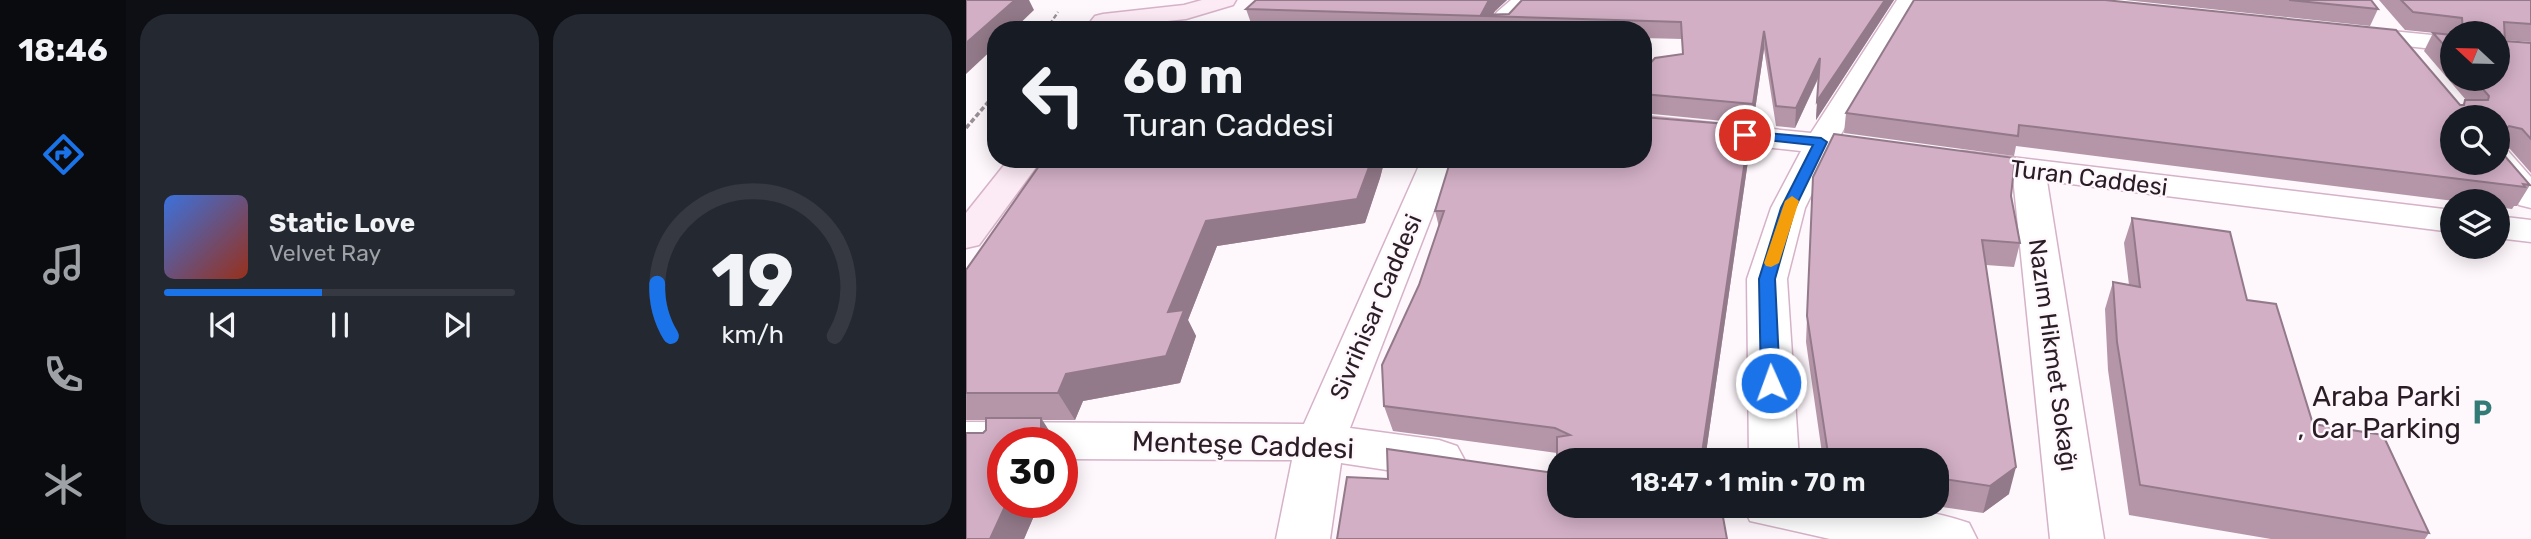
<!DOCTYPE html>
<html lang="en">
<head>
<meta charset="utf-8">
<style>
  :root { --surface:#171b24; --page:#242831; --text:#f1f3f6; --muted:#9ea1a6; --line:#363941; --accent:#1a73e8 }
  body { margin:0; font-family:Rubik,sans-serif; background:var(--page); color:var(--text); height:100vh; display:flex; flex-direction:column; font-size:26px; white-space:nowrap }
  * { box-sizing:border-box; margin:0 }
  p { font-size:23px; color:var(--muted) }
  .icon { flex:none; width:38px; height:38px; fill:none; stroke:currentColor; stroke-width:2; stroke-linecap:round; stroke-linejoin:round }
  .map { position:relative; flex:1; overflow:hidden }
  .sheet { display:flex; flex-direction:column; gap:14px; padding:14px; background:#0d0f14; width:840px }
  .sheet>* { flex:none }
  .top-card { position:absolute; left:21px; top:21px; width:665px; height:147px; border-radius:28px; box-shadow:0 4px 18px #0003; background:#171b24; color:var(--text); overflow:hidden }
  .needle { width:46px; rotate:292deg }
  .fabs { position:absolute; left:1474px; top:21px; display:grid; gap:14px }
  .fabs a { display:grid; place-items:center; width:70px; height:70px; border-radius:50%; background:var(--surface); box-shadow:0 4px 18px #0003; font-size:35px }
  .speed { position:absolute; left:21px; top:427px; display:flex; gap:14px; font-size:35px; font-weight:700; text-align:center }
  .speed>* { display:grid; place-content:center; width:91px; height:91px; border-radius:50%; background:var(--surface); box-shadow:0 4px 18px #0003; line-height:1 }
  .speed .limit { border:10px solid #d22; background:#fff; color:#111 }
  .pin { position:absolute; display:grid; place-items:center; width:60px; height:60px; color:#fff; margin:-30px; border:4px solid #fff; border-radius:50%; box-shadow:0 2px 7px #0007 }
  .me { position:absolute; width:77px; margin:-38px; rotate:358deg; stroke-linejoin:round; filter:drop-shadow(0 0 5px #0008) }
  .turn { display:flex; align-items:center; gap:24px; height:147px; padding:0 21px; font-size:32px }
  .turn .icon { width:91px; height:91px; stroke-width:2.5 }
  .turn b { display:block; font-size:49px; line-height:60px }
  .sheet .widget { flex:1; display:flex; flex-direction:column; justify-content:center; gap:10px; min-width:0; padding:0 24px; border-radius:28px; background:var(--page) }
  .sheet .dial { align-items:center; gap:0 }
  .dial svg { height:182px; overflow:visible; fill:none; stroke:var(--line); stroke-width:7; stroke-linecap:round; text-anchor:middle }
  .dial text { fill:var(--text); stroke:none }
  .song { display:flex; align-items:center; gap:21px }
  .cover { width:84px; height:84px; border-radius:10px; background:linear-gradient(135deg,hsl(220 70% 55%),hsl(10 70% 35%)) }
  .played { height:7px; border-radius:4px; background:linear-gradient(90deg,var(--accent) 45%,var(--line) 45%) }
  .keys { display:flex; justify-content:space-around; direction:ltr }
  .sheet .tiles { flex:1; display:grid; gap:14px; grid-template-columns:repeat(2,1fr) }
  .trip { position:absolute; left:581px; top:448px; width:402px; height:70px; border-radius:28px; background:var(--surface); box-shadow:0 4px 18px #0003; font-weight:600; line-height:70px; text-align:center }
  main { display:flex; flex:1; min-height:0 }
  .menu { display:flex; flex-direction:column; width:126px; justify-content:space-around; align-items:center; background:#090b0e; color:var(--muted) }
  .menu .icon { width:49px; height:49px }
  .menu .current { color:var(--accent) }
  .menu b { font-size:32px; color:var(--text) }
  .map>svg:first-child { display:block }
</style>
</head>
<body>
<main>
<nav class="menu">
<b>18:46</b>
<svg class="icon current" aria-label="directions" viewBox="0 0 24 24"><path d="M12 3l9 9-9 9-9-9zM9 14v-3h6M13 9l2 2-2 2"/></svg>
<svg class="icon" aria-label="music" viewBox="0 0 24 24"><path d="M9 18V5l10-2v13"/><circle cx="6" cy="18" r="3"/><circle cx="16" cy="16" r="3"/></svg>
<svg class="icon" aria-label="phone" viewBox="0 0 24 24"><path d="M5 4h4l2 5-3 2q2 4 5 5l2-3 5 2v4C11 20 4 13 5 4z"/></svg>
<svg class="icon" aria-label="climate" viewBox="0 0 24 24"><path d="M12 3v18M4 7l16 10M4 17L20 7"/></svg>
</nav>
<section class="sheet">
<div class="tiles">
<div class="widget">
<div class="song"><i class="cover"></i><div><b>Static Love</b><p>Velvet Ray</p></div></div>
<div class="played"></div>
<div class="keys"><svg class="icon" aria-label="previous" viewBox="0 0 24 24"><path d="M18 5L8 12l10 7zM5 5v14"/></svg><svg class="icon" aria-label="pause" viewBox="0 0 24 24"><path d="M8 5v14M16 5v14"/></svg><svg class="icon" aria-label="next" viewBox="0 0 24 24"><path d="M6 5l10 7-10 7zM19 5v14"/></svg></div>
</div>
<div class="widget dial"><svg viewBox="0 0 100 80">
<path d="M14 69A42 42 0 1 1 86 69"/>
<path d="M14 69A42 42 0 0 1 8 46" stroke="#1a73e8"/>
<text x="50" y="56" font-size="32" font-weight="700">19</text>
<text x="50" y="72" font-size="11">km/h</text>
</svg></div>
</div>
</section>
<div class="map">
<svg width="1565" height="539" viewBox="0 0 1565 539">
  <rect width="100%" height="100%" fill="#fef7fc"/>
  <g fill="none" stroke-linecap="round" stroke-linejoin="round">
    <g stroke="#d5b2c8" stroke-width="3">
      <g id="street">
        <polygon points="545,0 570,0 549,21 544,30 520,30 531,12"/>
        <polygon points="931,0 953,0 874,136 926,143 931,150 926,157 915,159 865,154 839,208 821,279 833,460 783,460 781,279 805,208 835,151 677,134 677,116 845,133"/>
        <polygon points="1385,27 1486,37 1486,51 1376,39 1373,34 1376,29"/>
        <polygon points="1531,149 1542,151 1565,177 1565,208 1553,205 1518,163 1531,163"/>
        <polygon points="996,151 1486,210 1486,232 1081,181 1138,539 1084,539 1047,177 985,168 980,161 985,154"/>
        <polygon points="456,159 488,159 384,428 473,440 491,446 498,459 491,472 473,478 375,463 364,539 310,539 326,460 96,459 96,443 37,443 37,458 0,458 0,422 338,424"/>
        <polygon points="1531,216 1565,220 1565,242 1531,238"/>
        <path d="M777,506C852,506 931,498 1003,523L1011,539H864L784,521Z"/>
      </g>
    </g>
    <g stroke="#d5b2c8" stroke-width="3">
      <g id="secondary">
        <polygon points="236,0 270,0 267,5 220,19 137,28 129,26 125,21 129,16 137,14 218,5"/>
        <polygon points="43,159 76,159 13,245 0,248 0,213"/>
      </g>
    </g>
    <polyline stroke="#9a9097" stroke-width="2.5" stroke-dasharray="4.5 2.5" stroke-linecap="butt" points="80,30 92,12"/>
    <polyline stroke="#9a9097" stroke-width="3.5" stroke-dasharray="5 2.5" stroke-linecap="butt" points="0,128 30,93"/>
    <use href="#street" fill="#fff" fill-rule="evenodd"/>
    <use href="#secondary" fill="#fceaf5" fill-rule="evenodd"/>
  </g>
  <g fill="#b596a9" fill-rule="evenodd">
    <polygon points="290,0 541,0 529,11 527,15 543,14 556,0 928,0 850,120 853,77 829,128 810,126 798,49 787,124 677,113 677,71 717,54 716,39 677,38 677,30 408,30 286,26 280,9"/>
    <polygon points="1159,0 1405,0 1412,9 1404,26"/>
    <path d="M1413,0H1565V42L1539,40V41L1565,43V173L1544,149L1536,147L1534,150L1564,185L1551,206H1548L1546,209L1531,207V201H1488L1050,146L1048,156L878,133L880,113L1496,105L1500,100L1458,51L1467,33L1479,34L1439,30ZM1486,33H1531V79H1486Z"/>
    <polygon points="784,147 739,460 593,460 593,506 422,479 588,473 591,471 591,453 427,431 418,406 453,285 473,227 469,211"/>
    <polygon points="78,159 419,159 414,178 399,223 251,246 222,320 230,336 214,383 117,401 109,420 76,420 91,443 37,443 37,502 74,502 58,539 0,539 0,433 17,433 20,430 20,420 0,420 0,270"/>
    <polygon points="847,177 1045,196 1054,243 1048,267 1020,265 1043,494 1017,513 969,506 971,506 971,460 857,460 840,342"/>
    <polygon points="1166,218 1281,300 1347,424 1463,533 1459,539 1305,539 1163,515 1142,370 1139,309 1147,282 1163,285 1158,243"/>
  </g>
  <g fill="#937a8a">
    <polygon points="49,0 63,0 68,10 47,30 30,30 30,46 0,74 0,43"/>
    <polygon points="523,0 541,0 529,11 526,16 515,15"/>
    <polygon points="919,0 928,0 850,120 851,101"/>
    <polygon points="798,31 798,49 787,124 787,104"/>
    <polygon points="854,58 853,76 829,128 830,108"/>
    <polygon points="784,126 784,147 739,460 735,460"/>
    <polygon points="1543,126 1535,141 1540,140 1531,155 1531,141 1540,129"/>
    <polygon points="406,159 419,159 414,178 399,223 251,246 222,320 230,336 214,383 117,401 109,420 92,393 100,374 202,312 240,221"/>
    <polygon points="75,418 91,443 68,443"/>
    <polygon points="1050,467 1043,494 1017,513 1024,486"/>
    <polygon points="41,502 74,502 58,539 24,539"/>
  </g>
  <g fill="#d2afc5" stroke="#937a8a" stroke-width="2">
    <polygon points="0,0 49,0 0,43"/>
    <polygon points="290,0 523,0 515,15 543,14 556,0 919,0 851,101 854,58 830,108 810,106 798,31 787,104 677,94 677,71 689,58 717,54 715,22 280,9"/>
    <polygon points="948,0 1139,0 1430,30 1494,105 1498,105 1499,100 1522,100 1523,96 1508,79 1531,79 1531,33 1497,33 1496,18 1447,12 1435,0 1565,0 1565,24 1538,22 1539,41 1565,43 1565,139 1556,129 1543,126 1540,129 1540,140 1531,141 1531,117 1486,117 1486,163 1531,163 1531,147 1564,185 1557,184 1559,187 1053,125 1052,136 880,113"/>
    <polygon points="1323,0 1405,0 1412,9"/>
    <polygon points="1467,33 1486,35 1486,54"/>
    <polygon points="677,117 784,126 735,460 593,460 593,506 755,506 761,539 371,539 381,477 422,479 421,449 588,473 591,471 591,437 604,435 589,428 418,406 416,365 453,285 478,211 469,211 485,159 677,159"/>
    <polygon points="868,134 1049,158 1045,196 1054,243 1016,240 1050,467 1024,486 971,478 971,460 863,460 841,316 847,177"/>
    <polygon points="78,159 406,159 391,199 240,221 202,312 218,310 200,356 100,374 92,393 0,393 0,270"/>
    <polygon points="1166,218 1264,232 1281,300 1310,304 1347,424 1417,435 1463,533 1174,485 1151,342 1147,282 1174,287"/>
    <polygon points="20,418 75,418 75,429 68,443 37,443 37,502 41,502 24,539 0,539 0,433 17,433 20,430"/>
  </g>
  <polygon fill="#1a73e8" stroke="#114b97" stroke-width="2" points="779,131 855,138 861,142 829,208 809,279 814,383 811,387 798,387 795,383 793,279 815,208 847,145 774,137 774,132"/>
  <polygon fill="#f59e0b" points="826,196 833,201 813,263 805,267 800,266 798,263 819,201"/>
  <defs>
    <g id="parking-bare" transform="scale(2.1)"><path d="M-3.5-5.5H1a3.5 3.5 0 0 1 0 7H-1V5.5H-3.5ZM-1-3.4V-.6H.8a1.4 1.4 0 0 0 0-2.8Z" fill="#337b77" stroke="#fef7fc" stroke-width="2.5" paint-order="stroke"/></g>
  </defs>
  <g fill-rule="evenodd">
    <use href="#parking-bare" x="1516" y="412"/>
  </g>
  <g text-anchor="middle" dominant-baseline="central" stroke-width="5" stroke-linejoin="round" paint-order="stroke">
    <g font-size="24" fill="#2a1d26" stroke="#fef7fc">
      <text transform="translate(1123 178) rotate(7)">Turan Caddesi</text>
      <text transform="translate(410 307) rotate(-67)">Sivrihisar Caddesi</text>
      <text transform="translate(1087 355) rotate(82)">Nazım Hikmet Sokağı</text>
    </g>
    <g font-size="28" fill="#2a1d26" stroke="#fef7fc" text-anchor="end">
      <text x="1495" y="396">Araba Parki<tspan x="1495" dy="32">, Car Parking</tspan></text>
    </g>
    <g font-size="28" fill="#2a1d26" stroke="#fef7fc">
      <text transform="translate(277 445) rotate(2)">Menteşe Caddesi</text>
    </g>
  </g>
</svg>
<div class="fabs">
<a><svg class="needle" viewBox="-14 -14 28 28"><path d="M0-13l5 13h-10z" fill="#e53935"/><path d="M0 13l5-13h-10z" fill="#9ea1a6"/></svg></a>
<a><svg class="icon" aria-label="search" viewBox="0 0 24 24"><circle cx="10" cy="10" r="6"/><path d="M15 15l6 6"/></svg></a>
<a><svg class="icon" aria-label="layers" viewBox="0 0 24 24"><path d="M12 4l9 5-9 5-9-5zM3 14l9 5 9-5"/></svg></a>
</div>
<div class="speed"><div class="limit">30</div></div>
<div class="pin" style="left:779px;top:135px;background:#d93025"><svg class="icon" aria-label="arrive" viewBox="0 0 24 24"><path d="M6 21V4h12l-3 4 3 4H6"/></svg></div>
<svg class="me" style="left:805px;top:383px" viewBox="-20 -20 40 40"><circle r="17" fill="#1a73e8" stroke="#fff" stroke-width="3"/><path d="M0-11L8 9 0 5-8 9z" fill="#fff"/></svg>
<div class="trip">18:47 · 1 min · 70 m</div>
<div class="top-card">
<div class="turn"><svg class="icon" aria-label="left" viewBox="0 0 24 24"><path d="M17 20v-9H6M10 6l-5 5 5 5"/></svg><div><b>60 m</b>Turan Caddesi</div></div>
</div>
</div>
</main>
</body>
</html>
